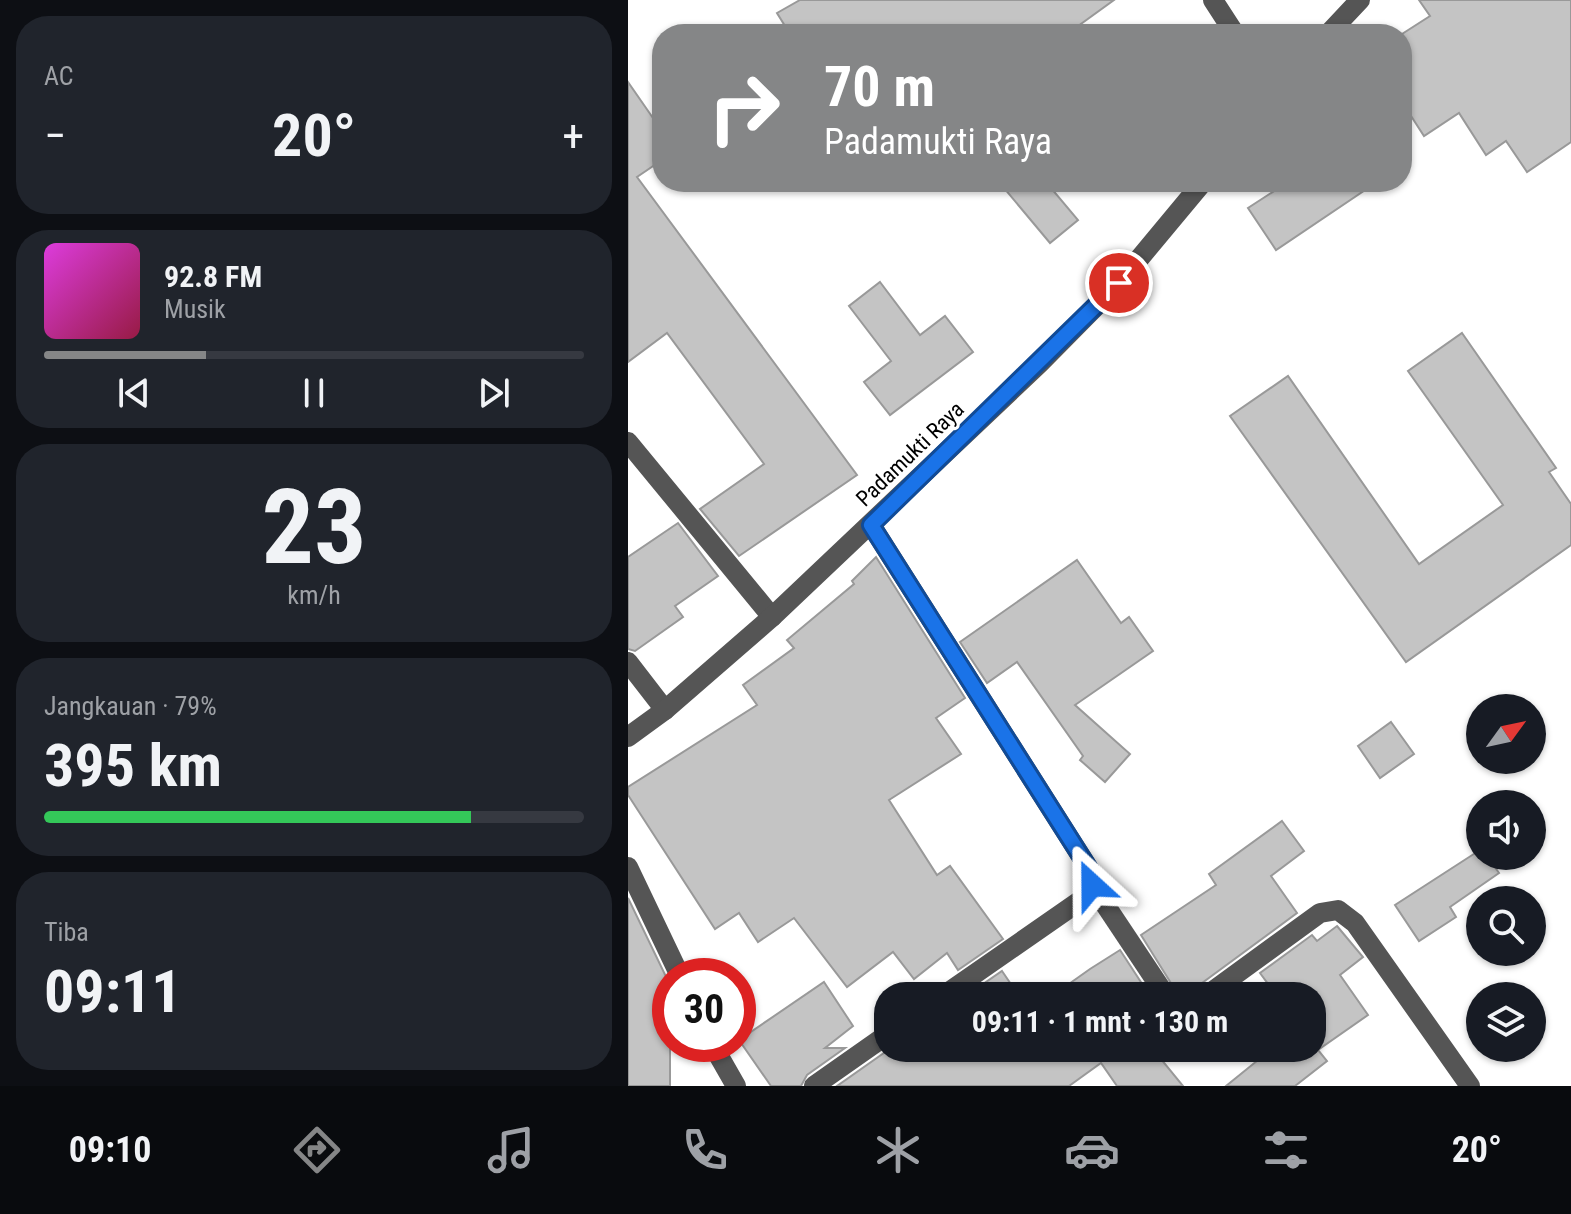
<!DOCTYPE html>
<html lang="id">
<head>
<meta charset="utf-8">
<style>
  :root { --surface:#171b24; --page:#20242c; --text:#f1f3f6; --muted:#9ea1a6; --line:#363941; --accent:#858687 }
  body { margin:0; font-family:"Roboto Condensed",sans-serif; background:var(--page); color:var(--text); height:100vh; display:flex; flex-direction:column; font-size:30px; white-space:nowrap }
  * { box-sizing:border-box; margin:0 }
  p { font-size:26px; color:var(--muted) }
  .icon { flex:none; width:44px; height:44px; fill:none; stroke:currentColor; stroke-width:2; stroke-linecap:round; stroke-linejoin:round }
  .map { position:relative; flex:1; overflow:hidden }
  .drawer { display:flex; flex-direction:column; gap:16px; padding:16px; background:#0d0f14; width:628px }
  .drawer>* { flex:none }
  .top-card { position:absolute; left:24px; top:24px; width:760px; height:168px; border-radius:32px; box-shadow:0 2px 6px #0004; background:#858687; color:#fff; overflow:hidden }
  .needle { width:52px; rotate:57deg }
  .fabs { position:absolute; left:838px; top:694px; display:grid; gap:16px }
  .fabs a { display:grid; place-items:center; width:80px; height:80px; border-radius:50%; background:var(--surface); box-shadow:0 2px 6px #0004; font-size:40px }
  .speed { position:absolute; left:24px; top:958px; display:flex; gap:16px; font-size:40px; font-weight:700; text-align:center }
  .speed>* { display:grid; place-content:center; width:104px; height:104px; border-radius:50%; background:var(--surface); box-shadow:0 2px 6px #0004; line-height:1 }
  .speed .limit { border:12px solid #d22; background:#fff; color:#111 }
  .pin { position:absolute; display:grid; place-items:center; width:68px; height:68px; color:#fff; margin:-34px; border:4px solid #fff; border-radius:50%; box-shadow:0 2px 8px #0007 }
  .me { position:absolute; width:88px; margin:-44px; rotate:336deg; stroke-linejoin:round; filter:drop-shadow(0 0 6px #0008) }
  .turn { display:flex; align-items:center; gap:28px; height:168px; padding:0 40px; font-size:36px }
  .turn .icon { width:104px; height:104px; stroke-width:2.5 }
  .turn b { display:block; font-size:56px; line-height:68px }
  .big { font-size:60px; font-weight:700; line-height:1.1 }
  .drawer .card { flex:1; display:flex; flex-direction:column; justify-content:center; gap:12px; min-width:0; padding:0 28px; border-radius:32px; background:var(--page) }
  .drawer .dial { align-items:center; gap:0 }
  .dial b { font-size:104px; line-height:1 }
  .song { display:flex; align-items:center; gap:24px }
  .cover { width:96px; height:96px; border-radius:12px; background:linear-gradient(135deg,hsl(300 70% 55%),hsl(340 70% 35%)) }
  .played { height:8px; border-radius:4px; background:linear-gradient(90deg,var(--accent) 30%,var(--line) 30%) }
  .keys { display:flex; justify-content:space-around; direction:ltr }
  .heat { display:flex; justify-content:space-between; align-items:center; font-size:44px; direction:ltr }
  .charge { height:12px; border-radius:6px; background:linear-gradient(90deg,#34c759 79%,var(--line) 0) }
  .trip { position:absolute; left:246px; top:982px; width:452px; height:80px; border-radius:32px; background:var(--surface); box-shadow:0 2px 6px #0004; font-weight:700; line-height:80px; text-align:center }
  .menu { display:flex; height:128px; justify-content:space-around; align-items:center; background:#090b0e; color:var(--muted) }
  .menu .icon { width:56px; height:56px }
  .menu .selected { color:var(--accent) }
  .menu b { font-size:36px; color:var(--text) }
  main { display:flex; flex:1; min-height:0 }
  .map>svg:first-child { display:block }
</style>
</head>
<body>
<main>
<section class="drawer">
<div class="card"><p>AC</p>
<div class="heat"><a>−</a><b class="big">20°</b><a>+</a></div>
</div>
<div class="card">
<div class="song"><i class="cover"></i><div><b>92.8 FM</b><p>Musik</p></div></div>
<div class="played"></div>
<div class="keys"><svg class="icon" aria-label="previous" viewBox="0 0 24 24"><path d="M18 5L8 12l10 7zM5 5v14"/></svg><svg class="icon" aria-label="pause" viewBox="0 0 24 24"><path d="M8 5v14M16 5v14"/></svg><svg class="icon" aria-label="next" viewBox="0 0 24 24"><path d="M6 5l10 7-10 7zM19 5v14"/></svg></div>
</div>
<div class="card dial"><b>23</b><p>km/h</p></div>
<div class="card"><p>Jangkauan · 79%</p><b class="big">395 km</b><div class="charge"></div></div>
<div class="card"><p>Tiba</p><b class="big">09:11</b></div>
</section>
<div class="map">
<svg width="943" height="1086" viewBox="0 0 943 1086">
  <rect width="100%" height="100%" fill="#fff"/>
  <g fill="#c4c4c4" stroke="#999" stroke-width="2">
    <polygon points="172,0 486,0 439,34 162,34 149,13"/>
    <polygon points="791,0 943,0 943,142 899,172 878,141 858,155 831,113 796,136 774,102 774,34 802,16"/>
    <polygon points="0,82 34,131 34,160 9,177 229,475 111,556 72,509 136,464 39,333 0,362"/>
    <polygon points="371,182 418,182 450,220 422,243"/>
    <polygon points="660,182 749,182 648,250 620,208"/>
    <polygon points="252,282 292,335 317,316 345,352 262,415 236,382 263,361 221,306"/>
    <polygon points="834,333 928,468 921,472 943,504 943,545 778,662 602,416 660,376 791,564 875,505 780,371"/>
    <polygon points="50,523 90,576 47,606 55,617 7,651 0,649 0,557"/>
    <polygon points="248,557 337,698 308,718 333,754 261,800 309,875 322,866 375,939 330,970 319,953 286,979 265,952 219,987 166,918 130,942 111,913 87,929 0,795 0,787 129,705 115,685 166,648 159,640 226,584 224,581"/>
    <polygon points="449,560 493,623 501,617 525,651 447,705 502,754 477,782 452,760 455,756 389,662 359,683 332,642"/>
    <polygon points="763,722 786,754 752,778 730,746"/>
    <polygon points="654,821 676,851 643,876 669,913 570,986 562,996 551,996 513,935 588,885 581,874"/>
    <polygon points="852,850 852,856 859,856 871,873 822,907 828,917 791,941 767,905"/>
    <polygon points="0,898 42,985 42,1086 0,1086"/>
    <polygon points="709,926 735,957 712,975 740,1015 690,1050 699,1061 667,1086 598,1086 645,1048 684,1048 684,996 649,996 632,973 684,935 689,941"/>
    <polygon points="492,950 522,996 424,996 462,969"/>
    <polygon points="374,971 391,996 349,996 345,991"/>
    <polygon points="196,982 225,1026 197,1048 217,1048 179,1075 173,1086 143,1086 111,1040"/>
    <polygon points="263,1048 524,1048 555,1086 489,1086 473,1063 441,1086 209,1086"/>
  </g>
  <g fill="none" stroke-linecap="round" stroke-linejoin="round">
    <g stroke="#555" stroke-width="20">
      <polyline points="585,0 607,34"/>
      <polyline points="700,34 732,0"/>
      <polyline points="0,442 144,617"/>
      <polyline points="243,525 463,872 464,885 456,898 315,996"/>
      <polyline points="0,662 37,710"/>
      <polyline points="0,737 37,710 144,617 412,363 491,283 575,182"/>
      <polyline points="0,867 52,976"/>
      <polyline points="464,885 538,996"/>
      <polyline points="578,996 692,913 710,910 727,923 842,1086"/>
      <polyline points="84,1044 108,1086"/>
      <polyline points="186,1086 260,1034"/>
    </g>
  </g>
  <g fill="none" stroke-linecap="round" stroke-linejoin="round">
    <g stroke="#114b97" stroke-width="20">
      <polyline id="route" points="464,885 463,872 243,525 491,283"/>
    </g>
    <use href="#route" stroke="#1a73e8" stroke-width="14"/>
  </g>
  <g text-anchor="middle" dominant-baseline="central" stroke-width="6" stroke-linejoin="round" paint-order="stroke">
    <g font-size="22" fill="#000" stroke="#fff">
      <text transform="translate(282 454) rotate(-44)">Padamukti Raya</text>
    </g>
  </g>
</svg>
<div class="fabs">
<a><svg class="needle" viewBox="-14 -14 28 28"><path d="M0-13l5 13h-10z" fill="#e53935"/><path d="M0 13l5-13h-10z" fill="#9ea1a6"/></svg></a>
<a><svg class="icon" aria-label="sound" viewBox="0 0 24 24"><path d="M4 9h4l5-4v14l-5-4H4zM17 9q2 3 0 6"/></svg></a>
<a><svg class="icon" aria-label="search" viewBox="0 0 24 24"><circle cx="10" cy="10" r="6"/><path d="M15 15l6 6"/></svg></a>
<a><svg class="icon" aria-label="layers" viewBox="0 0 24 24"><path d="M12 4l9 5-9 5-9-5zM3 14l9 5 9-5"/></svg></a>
</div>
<div class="speed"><div class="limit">30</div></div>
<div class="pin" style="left:491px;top:283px;background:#d93025"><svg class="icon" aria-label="arrive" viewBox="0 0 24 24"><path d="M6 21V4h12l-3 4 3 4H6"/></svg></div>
<svg class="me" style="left:464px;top:885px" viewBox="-20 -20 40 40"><path d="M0-17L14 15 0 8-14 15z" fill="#1a73e8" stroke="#fff" stroke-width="4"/></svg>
<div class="trip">09:11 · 1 mnt · 130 m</div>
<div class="top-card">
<div class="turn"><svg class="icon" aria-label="right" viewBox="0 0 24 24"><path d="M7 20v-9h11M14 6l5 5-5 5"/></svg><div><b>70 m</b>Padamukti Raya</div></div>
</div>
</div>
</main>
<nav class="menu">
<b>09:10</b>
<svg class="icon selected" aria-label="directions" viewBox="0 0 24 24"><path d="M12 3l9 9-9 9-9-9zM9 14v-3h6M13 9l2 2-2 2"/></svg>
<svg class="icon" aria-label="music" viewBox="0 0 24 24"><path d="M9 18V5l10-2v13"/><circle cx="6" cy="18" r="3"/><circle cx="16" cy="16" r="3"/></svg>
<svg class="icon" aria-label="phone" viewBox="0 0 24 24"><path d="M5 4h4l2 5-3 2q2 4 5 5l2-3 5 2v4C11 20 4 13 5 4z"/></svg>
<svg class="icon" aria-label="climate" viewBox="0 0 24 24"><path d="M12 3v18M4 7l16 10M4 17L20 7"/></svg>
<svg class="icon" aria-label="car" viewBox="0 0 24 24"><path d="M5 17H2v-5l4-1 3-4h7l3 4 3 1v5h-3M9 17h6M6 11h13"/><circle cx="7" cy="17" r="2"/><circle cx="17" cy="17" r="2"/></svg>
<svg class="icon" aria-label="filters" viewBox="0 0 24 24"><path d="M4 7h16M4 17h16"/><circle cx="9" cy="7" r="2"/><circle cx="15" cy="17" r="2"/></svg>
<b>20°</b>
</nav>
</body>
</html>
